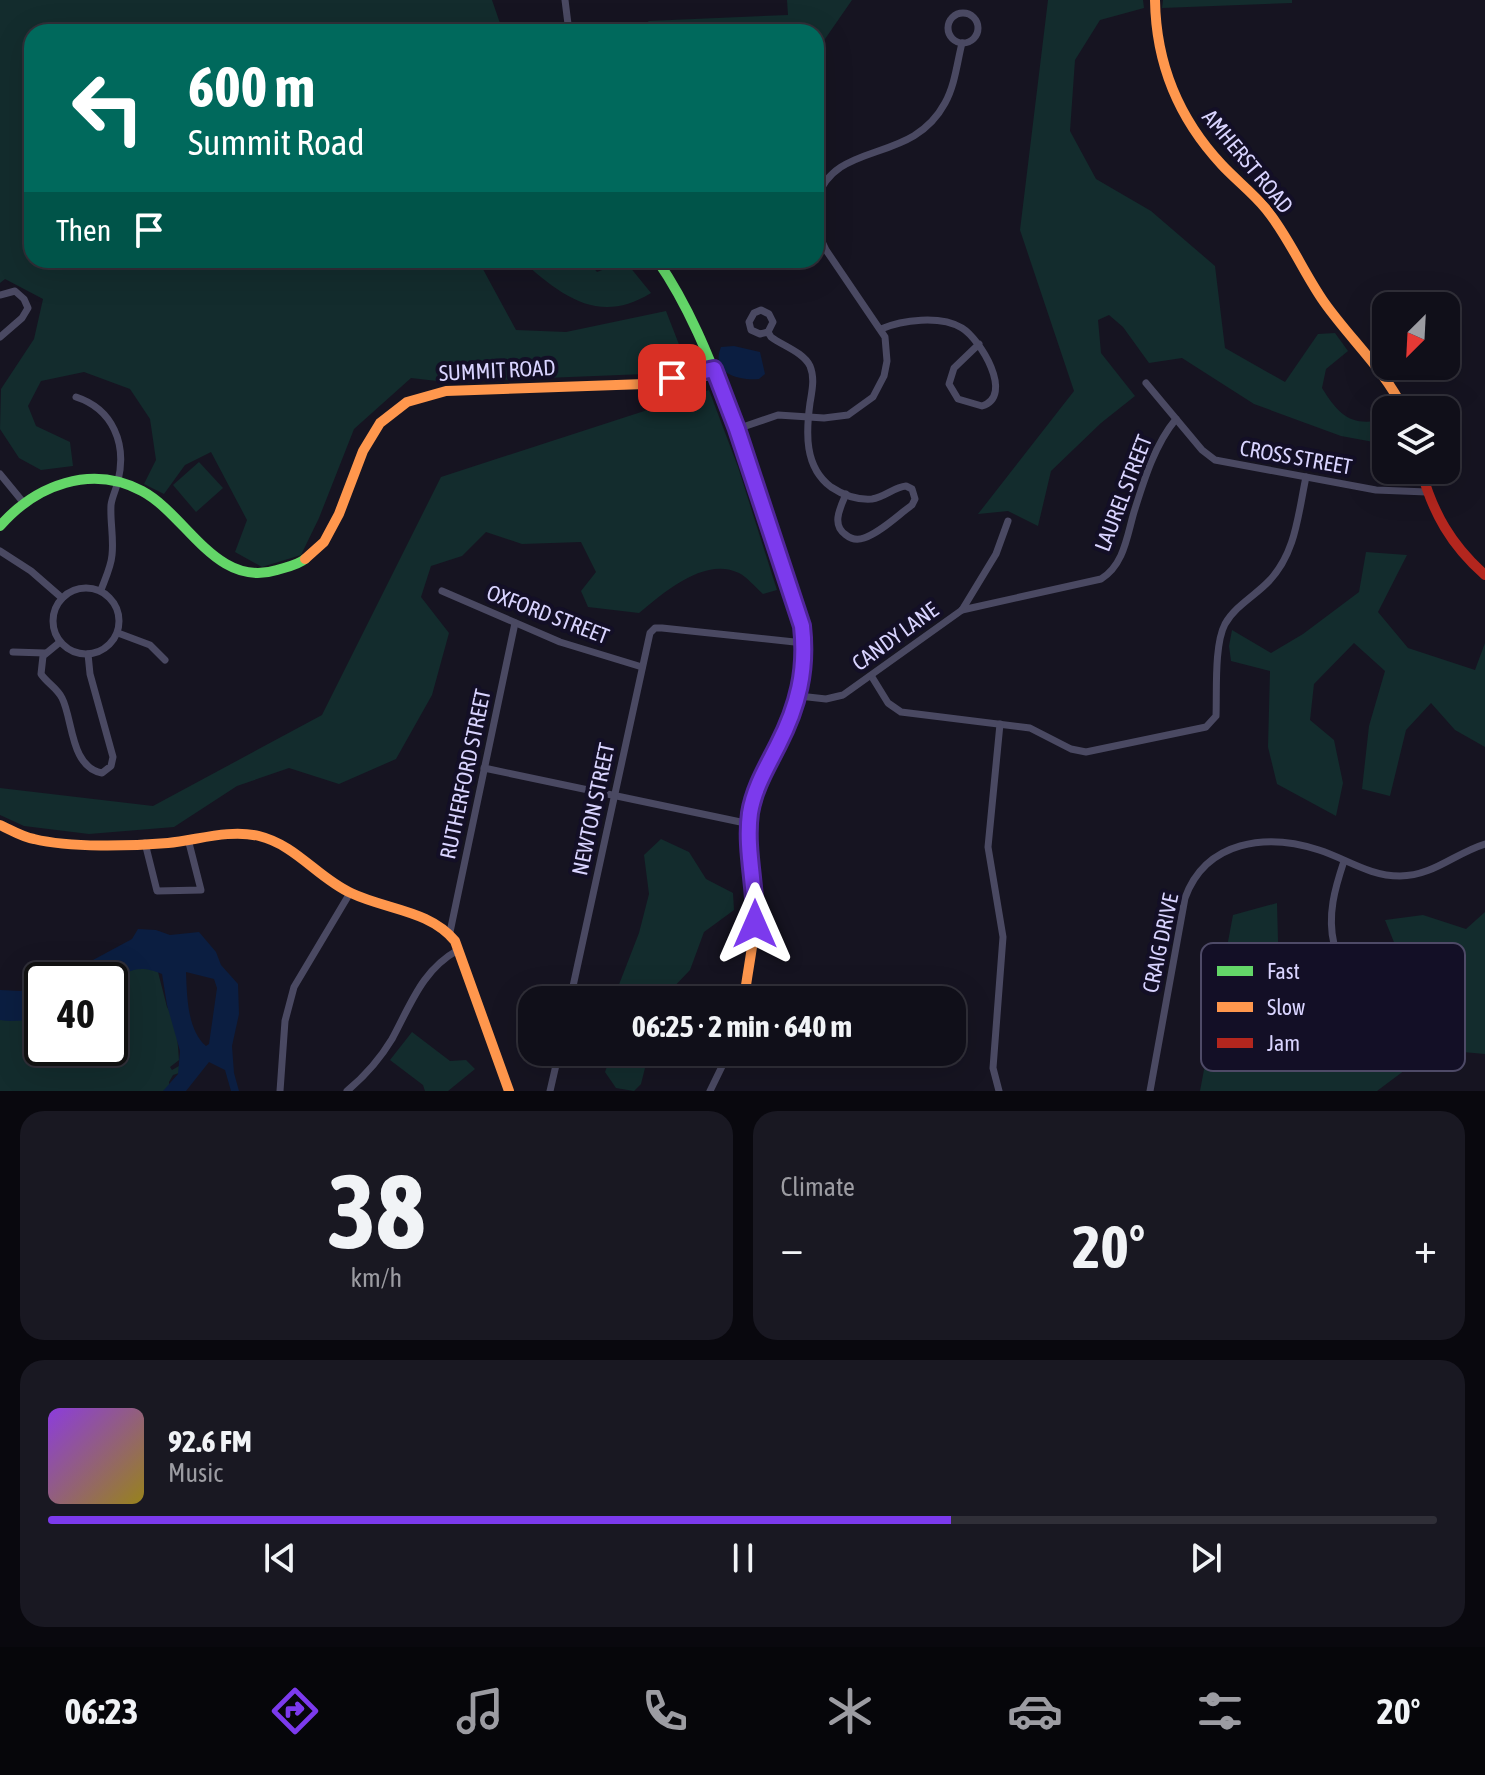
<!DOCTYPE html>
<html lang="en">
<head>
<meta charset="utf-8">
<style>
  :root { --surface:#100f19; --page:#191822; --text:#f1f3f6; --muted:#9c9ca2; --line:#302f38; --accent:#7c3aed }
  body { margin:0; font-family:"Asap Condensed",sans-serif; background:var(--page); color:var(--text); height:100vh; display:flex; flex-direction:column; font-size:30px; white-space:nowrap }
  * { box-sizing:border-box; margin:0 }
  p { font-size:26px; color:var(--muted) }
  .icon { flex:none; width:44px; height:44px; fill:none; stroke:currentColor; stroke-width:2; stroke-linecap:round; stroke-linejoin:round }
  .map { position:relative; height:1091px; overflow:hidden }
  .drawer { display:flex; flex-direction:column; gap:20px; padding:20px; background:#09080e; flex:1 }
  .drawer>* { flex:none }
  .top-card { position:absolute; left:24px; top:24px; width:800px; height:244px; border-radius:24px; box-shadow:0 8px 32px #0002,0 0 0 2px var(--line); background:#00695c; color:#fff; overflow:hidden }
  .needle { width:52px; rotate:204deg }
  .controls { position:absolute; left:1372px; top:292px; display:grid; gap:16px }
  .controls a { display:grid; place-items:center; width:88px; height:88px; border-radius:16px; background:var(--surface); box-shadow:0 8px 32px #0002,0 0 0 2px var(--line); font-size:40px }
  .speed { position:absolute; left:24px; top:962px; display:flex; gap:16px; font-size:40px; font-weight:700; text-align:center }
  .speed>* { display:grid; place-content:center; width:104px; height:104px; border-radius:50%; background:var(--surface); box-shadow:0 8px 32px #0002,0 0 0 2px var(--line); line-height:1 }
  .speed .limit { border:4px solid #111; border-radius:12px; background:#fff; color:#111 }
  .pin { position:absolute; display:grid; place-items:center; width:68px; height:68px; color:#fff; margin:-34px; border-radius:16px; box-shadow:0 4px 12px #0006 }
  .me { position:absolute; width:88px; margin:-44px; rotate:0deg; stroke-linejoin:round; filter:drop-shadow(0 0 6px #0008) }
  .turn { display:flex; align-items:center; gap:28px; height:168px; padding:0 32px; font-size:36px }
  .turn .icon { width:104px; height:104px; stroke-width:2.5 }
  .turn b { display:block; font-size:56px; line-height:68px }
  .then { display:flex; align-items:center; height:76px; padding:0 32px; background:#0003; gap:16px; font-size:30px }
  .big { font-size:60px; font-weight:700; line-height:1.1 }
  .drawer .card { flex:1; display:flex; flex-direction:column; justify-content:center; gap:12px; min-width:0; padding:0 28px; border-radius:24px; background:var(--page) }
  .drawer .dial { align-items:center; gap:0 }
  .dial b { font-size:104px; line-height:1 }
  .song { display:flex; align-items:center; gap:24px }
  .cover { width:96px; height:96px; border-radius:12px; background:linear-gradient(135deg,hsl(270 70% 55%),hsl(50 70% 35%)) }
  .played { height:8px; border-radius:4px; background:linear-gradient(90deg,var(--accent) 65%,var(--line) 65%) }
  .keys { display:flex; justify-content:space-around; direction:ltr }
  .heat { display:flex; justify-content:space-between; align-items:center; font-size:44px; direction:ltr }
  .drawer .tiles { flex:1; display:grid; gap:20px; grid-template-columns:1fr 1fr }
  .card:last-child { grid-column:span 2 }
  .trip { position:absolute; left:518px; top:986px; width:448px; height:80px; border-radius:24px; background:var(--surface); box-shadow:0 8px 32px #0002,0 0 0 2px var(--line); font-weight:700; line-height:80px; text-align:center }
  .dock { display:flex; height:128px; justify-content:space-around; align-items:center; background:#06060a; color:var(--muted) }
  .dock .icon { width:56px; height:56px }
  .dock .on { color:var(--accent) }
  .dock b { font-size:36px; color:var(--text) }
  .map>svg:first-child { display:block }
</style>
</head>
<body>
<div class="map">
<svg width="1485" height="1091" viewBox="0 0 1485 1091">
  <rect width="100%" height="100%" fill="#161421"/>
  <g fill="#132c2d">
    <polygon points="0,0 492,0 503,32 32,32 32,260 478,260 516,330 566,332 666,311 687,365 645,374 446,382 411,378 354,429 319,518 301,555 262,567 235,552 247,520 211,452 185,465 164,494 144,484 156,460 150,419 130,389 84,372 41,381 28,406 36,426 70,442 73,466 41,470 19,458 0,429 1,389 34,339 43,299 5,279 0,283"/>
    <polygon points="787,0 852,0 816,52 816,32 653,32 648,21 788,15"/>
    <path d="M1048,0H1143L1144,8L1100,20L1075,60L1070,131L1096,179L1151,211L1215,266L1225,348L1285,382L1318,334L1335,333L1348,351L1326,369L1322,388C1340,417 1352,427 1386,419V450L1379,443L1341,436L1254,404L1182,358L1149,363L1123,327L1109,315L1098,320L1101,353L1135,396L1101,423L1051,471L1038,526L1008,511L978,514L1074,391L1020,230Z"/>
    <polygon points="1163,0 1292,0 1292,3 1162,8"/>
    <path d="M521,260H587L597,272L625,261L651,293C598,326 561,295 521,260Z"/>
    <path d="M709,390L738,467L777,590L763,594C755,587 747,577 739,573C705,556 663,593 639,613L588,607L581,591L596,572L581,542L522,544L486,532L462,556L431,566L421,597L449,633L432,695L396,759L339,784L289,768L237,786L174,827L89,834L24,826L0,815V788L153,806L322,715L441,477Z"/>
    <polygon points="199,462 223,488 196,512 173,485"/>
    <polygon points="1366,552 1407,555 1378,612 1408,648 1475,670 1485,643 1485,747 1455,730 1431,703 1406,730 1390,796 1362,789 1369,726 1385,671 1354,643 1314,684 1310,720 1334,740 1343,783 1336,816 1277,784 1268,747 1270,671 1231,661 1229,646 1232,630 1271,653 1303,634 1359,592"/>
    <polygon points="661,839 689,852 706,879 733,893 734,910 704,932 690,970 667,994 665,1000 613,1000 639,933 649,894 644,855"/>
    <polygon points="1277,903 1280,1017 1326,1041 1369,1036 1415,994 1385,920 1423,915 1466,929 1485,912 1485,1054 1463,1052 1421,1058 1377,1091 1200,1091 1233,915"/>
    <polygon points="134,966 152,968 158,972 167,1007 176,1022 179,1060 170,1067 172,1070 179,1066 179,1073 173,1075 169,1082 170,1091 0,1091 0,1020 42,1013 42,1048 110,1048 110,980"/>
    <polygon points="412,1032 450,1061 466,1060 475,1069 448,1091 425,1091 423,1085 390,1060"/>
    <polygon points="612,1052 649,1052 641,1084 634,1091 616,1088 605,1072"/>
  </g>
  <g fill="#0b1e41" fill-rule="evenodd">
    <path d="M734,346L760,352L765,374L759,379C738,381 710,373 721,347Z"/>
    <path d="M138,929L156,930L170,935L199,932L216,952L221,965L238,984L239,1014L232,1046L234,1073L239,1091H231L225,1070L209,1062L186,1091H163L178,1074L180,1051L167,1005L162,974C135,963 131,973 107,980C90,984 60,980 42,980V1019C28,1019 14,1023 0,1020V990L21,991L47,973L67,974L132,939ZM186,972L214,979L217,988L209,1044L206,1046C187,1030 187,995 186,972Z"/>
  </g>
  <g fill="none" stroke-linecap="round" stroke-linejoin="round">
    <g stroke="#4a4962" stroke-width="7">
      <polyline points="565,0 569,32"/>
      <circle cx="963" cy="28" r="15"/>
      <path d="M816,200C837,138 911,166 945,103C955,85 957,63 962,43"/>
      <polyline points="0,295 15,291 24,299 28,308 22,318 0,337"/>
      <path d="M881,329C902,320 940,315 962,328C980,339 1015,396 982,406L958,399L949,384L954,368L979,344"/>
      <path d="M768,332L760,334L751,330L749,322L754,313L761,310L769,314L773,322L768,332L771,337C783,346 803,352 810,366C815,378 812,391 810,403C806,432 804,467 831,487C843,495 858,500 872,499C885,497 894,487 906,486L912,489L915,499L912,505C898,515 881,532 864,538C858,540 851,539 846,535C831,525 840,508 846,494"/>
      <polyline points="665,380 711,369"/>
      <polyline points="1146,383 1202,450 1215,460 1376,490 1427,492"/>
      <path d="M76,397C113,409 127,444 118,481C116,490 112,497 111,505C110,522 114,538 112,555C111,567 105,579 101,590"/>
      <polyline points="737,429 778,415 824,418 848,415 873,397 884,376 887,361 885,337 826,250 816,229"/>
      <polyline points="0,474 23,502"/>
      <polyline points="0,551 31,571 62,598"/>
      <circle cx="86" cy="621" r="33"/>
      <polyline points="442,591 560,642 642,667"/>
      <path d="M962,610L1101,579C1124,565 1127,536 1134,512C1144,480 1155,444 1176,419"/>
      <polyline points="118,633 150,645 165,660"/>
      <path d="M60,642L43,656L41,674C47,683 57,688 62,698C73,719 70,767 102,773L111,766L113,757L90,674L88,654"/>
      <polyline points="13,652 45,653"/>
      <path d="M872,677L888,703L901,712L1030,728L1071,749L1086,752L1206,727L1216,716C1217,692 1214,645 1225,624C1235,606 1256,595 1269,581C1296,553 1298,514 1306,477"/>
      <polyline points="799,696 826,699 843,695 962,610 996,554 1008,521"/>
      <polyline points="484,768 750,824"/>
      <polyline points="145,843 157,891 201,890 188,839"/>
      <path d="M1344,861C1335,888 1327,915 1334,944C1337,955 1342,964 1344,975L1337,980V986L1340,992L1348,993L1354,989L1355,981L1350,976L1344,975"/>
      <polyline points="450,932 515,623"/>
      <polyline points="570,1000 650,633 655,628 662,628 804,643"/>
      <polyline points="280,1091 285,1021 294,987 350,893"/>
      <path d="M347,1091C365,1076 380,1059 392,1039C411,1004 422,970 458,950"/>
      <polyline points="550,1091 559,1052"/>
      <polyline points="710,1091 729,1052"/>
      <polyline points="999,1091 993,1068 1003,937 988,847 1000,724"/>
      <path d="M1150,1091L1185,898C1206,840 1267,833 1319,850C1347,859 1369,876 1400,876C1433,876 1455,853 1485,844"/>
    </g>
    <g stroke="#63d668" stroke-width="10">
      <path d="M657,260C689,306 709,357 729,409C755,478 779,548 800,619"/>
      <path d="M0,526C36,485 91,464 142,491C187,515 216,589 277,570C287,567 298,565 305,559"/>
    </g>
    <g stroke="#ff974d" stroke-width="10">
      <path d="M1155,0C1156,64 1178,118 1222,165C1236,180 1253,193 1266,209C1289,237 1303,272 1324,302C1350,339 1384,369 1404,410"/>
      <polyline points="305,559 324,542 339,514 363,451 380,423 407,402 446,391 674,383 705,376 714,369"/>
      <path d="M0,825C11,830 22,837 34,839C70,848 131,846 168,843C198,840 229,829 259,836C296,845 318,878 351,893C387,910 429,910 455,941L509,1091"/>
      <path d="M744,1000C748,966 757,930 756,896C755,872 746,833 751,811C764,744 823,696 800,619"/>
    </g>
    <path stroke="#b3261e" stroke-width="10" d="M1421,470C1433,513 1451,545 1485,575"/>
  </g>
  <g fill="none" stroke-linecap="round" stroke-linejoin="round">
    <g stroke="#51269a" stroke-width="20">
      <path id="route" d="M672,378L714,369L737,429L802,626C807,670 798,706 778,745C767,767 754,788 750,813C745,849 756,887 755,924"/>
    </g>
    <use href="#route" stroke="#7c3aed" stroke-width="14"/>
  </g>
  <g text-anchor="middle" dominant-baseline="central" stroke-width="8" stroke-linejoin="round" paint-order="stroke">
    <g font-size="22" fill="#d9d4ff" stroke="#130f26">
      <text transform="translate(1248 161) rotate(50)">AMHERST ROAD</text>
      <text transform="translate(497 370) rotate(-3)">SUMMIT ROAD</text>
      <text transform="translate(1296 457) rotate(10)">CROSS STREET</text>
      <text transform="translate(1123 493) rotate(-69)">LAUREL STREET</text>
      <text transform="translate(548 614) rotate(21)">OXFORD STREET</text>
      <text transform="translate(895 636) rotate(-36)">CANDY LANE</text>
      <text transform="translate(465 774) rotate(-78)">RUTHERFORD STREET</text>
      <text transform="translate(593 809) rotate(-78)">NEWTON STREET</text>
      <text transform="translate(1160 943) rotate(-78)">CRAIG DRIVE</text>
    </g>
  </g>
  <rect x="1201" y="943" width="264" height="128" rx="12" fill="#130f26" stroke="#4e4a67" stroke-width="2"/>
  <rect x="1217" y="966" width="36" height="10" fill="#63d668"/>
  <rect x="1217" y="1002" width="36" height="10" fill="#ff974d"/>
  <rect x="1217" y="1038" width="36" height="10" fill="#b3261e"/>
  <g font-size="22" fill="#d9d4ff">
    <text x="1267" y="979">Fast</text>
    <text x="1267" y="1015">Slow</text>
    <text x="1267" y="1051">Jam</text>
  </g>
</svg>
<div class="controls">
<a><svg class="needle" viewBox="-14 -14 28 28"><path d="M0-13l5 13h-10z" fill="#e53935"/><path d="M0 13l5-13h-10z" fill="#9c9ca2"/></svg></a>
<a><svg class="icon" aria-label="layers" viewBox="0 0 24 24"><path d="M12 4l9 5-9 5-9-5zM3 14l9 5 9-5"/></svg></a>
</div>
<div class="speed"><div class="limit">40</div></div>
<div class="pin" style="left:672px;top:378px;background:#d93025"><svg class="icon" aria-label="arrive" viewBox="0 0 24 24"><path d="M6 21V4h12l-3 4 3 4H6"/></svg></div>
<svg class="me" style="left:755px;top:924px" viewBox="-20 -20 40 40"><path d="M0-17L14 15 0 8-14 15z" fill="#7c3aed" stroke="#fff" stroke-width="4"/></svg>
<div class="trip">06:25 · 2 min · 640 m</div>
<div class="top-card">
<div class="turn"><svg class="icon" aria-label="left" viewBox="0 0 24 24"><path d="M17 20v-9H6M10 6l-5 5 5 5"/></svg><div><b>600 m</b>Summit Road</div></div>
<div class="then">Then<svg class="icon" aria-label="arrive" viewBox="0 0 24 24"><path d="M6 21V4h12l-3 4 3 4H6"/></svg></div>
</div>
</div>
<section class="drawer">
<div class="tiles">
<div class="card dial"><b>38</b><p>km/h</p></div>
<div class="card"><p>Climate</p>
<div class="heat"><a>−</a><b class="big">20°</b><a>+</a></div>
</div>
<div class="card">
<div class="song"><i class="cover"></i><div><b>92.6 FM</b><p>Music</p></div></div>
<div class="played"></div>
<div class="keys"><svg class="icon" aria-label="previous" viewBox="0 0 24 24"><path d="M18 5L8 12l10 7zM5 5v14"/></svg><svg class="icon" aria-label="pause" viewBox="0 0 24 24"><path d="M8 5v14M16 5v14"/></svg><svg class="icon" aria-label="next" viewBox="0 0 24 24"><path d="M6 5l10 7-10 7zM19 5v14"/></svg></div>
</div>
</div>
</section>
<nav class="dock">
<b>06:23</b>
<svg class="icon on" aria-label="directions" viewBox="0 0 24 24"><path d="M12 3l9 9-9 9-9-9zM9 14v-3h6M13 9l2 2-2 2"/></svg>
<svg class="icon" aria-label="music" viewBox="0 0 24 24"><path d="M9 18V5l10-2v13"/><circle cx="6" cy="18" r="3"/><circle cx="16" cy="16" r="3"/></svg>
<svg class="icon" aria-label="phone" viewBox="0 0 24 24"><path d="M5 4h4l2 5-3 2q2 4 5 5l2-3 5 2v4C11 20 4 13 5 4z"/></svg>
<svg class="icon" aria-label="climate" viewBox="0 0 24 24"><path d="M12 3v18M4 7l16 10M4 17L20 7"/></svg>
<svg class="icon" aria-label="car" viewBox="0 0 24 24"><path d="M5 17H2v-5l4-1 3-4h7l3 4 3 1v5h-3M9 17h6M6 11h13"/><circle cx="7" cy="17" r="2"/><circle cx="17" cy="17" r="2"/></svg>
<svg class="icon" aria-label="filters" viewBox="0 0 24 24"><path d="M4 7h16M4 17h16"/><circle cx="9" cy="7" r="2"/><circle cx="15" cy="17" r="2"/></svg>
<b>20°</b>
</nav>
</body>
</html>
